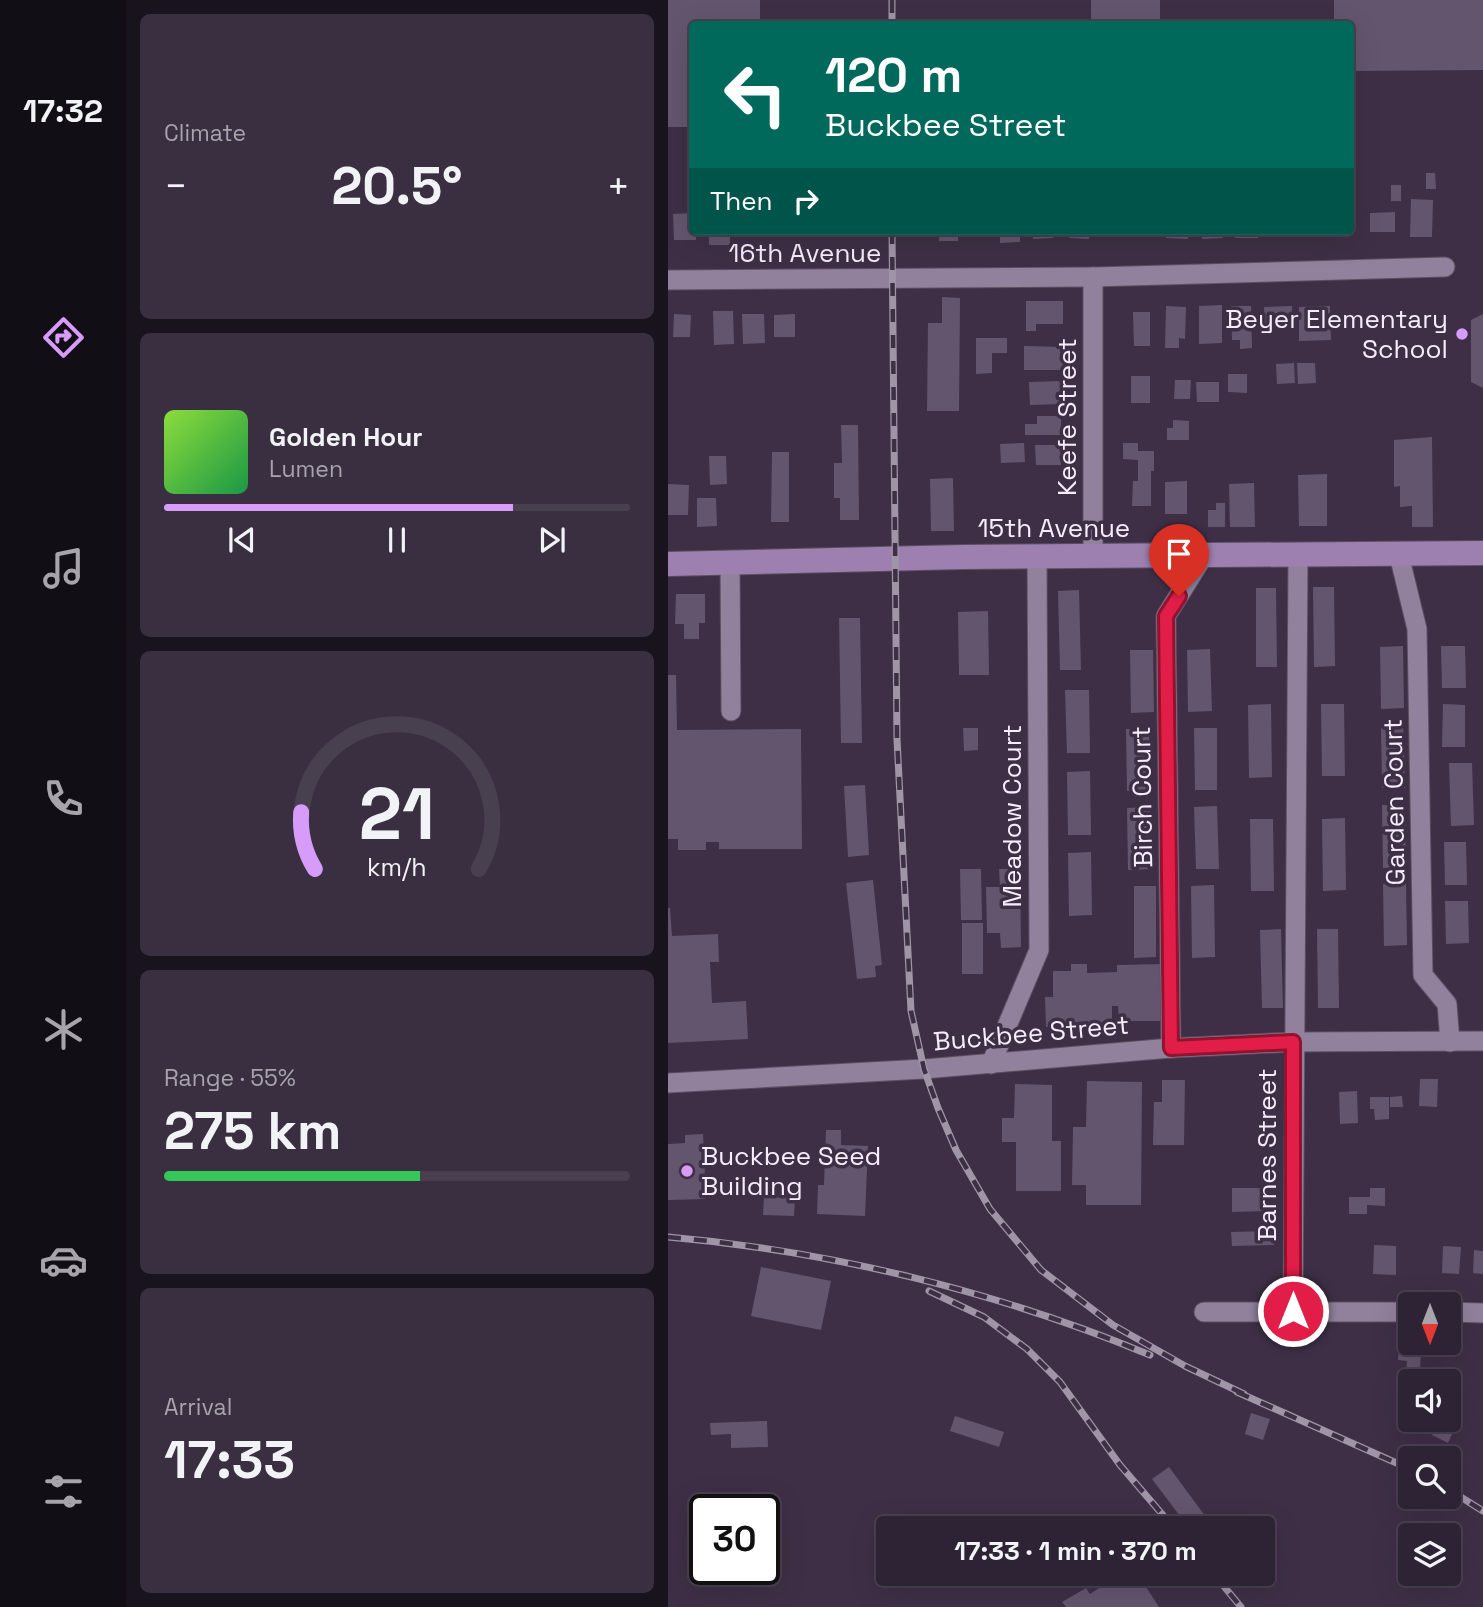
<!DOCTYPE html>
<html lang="en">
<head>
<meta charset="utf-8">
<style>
  :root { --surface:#2e2334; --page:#3a2f40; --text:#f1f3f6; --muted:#a7a4ac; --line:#49404f; --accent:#d79bf9 }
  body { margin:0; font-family:"Space Grotesk",sans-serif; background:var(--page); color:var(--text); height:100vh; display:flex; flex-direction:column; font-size:26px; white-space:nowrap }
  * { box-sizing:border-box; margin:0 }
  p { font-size:23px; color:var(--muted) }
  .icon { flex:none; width:38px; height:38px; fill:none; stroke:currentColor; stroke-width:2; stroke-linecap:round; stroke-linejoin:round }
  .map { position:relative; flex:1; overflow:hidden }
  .sheet { display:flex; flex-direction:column; gap:14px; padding:14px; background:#19131d; width:542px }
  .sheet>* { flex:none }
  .banner { position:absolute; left:21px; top:21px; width:665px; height:214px; border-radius:7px; box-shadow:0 7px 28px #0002,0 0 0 2px var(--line); background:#00695c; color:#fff; overflow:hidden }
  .needle { width:46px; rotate:180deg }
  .controls { position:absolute; left:730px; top:1292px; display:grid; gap:14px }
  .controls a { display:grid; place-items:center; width:63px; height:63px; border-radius:7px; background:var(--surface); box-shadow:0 7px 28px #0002,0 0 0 2px var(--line); font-size:35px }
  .speed { position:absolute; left:21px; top:1494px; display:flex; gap:14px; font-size:35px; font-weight:700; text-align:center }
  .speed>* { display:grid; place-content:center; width:91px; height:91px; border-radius:50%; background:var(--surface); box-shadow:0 7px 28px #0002,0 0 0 2px var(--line); line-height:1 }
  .speed .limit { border:4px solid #111; border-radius:10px; background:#fff; color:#111 }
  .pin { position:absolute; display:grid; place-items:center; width:60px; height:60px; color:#fff; margin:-72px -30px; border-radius:50% 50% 50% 0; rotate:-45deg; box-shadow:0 0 7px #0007 }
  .pin .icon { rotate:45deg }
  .me { position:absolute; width:77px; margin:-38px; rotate:0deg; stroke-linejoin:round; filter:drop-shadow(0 0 5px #0008) }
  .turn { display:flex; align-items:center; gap:24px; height:147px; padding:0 21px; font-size:32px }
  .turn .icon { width:91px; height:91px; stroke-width:2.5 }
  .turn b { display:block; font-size:49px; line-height:60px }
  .then { display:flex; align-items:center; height:66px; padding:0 21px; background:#0003; gap:14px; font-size:26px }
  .big { font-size:52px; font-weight:700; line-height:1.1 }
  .sheet .tile { flex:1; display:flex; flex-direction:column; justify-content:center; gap:10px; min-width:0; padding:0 24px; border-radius:10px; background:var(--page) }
  .sheet .dial { align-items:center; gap:0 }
  .dial svg { height:182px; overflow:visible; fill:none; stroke:var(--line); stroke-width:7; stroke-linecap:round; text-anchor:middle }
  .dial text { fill:var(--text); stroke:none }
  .song { display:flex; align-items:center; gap:21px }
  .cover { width:84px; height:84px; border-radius:10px; background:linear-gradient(135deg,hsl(90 70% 55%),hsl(140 70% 35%)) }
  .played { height:7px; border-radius:4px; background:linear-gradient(90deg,var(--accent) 75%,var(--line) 75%) }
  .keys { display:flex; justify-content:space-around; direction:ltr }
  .heat { display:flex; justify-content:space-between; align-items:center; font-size:38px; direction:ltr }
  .charge { height:10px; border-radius:5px; background:linear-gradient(90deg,#34c759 55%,var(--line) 0) }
  .trip { position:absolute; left:208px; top:1516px; width:399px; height:70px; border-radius:7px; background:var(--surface); box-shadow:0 7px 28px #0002,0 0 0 2px var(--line); font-weight:700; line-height:70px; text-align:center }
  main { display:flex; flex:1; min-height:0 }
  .tab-bar { display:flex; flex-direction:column; width:126px; justify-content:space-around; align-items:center; background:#120e15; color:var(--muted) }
  .tab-bar .icon { width:49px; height:49px }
  .tab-bar .active { color:var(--accent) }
  .tab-bar b { font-size:32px; color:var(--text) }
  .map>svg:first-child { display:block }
</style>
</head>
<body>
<main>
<nav class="tab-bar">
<b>17:32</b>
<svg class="icon active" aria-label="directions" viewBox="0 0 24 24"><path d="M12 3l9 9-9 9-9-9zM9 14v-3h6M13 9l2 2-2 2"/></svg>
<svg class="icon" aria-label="music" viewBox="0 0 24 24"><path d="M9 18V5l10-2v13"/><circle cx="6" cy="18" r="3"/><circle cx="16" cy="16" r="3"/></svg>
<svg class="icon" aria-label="phone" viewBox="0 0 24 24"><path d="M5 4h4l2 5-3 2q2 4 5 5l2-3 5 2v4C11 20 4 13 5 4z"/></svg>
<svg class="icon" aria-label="climate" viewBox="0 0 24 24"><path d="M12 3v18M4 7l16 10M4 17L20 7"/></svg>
<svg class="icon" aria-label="car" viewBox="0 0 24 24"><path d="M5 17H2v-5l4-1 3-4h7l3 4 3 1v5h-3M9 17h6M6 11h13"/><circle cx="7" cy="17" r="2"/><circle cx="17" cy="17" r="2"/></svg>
<svg class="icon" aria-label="filters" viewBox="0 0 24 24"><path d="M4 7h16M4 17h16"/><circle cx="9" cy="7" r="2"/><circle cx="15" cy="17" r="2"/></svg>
</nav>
<section class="sheet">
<div class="tile"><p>Climate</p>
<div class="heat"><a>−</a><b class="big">20.5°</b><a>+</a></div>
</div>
<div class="tile">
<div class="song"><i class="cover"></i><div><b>Golden Hour</b><p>Lumen</p></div></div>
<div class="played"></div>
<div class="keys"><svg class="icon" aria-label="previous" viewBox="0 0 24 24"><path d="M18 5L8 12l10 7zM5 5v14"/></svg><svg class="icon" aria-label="pause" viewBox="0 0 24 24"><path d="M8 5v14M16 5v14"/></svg><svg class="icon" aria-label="next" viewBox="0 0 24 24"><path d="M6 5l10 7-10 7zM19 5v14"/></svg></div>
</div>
<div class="tile dial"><svg viewBox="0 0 100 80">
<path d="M14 69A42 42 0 1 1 86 69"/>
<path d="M14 69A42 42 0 0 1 8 44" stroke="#d79bf9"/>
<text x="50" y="56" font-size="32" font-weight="700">21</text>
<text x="50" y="72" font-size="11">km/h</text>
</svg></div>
<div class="tile"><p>Range · 55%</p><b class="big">275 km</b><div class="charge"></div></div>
<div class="tile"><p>Arrival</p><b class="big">17:33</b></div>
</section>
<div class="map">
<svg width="815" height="1607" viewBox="0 0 815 1607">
  <rect width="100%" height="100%" fill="#3e2f46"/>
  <g fill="#64556e">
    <polygon points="0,0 92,0 92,24 24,24 24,127 0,127"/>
    <rect x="423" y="0" width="69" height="24"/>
    <polygon points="666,0 815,0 815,70 682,71 682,24 666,24"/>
    <polygon points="758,173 767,173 768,189 758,189"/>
    <rect x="723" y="185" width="10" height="16"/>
    <polygon points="743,199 765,200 764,237 742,237"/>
    <polygon points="727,212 727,232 702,232 702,213"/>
    <polygon points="24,213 24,231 28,231 28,240 6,240 5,214"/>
    <rect x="41" y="231" width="21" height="14"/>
    <rect x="271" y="231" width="19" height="10"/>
    <polygon points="332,231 352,231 352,242 332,243"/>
    <polygon points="364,231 384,231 385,238 365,239"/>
    <polygon points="402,231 422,231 421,239 401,238"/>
    <polygon points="498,231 520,231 520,239 498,238"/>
    <polygon points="534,231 555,231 555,238 534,239"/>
    <rect x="567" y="231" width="23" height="7"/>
    <polygon points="274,297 292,298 291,411 259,411 260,323 274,323"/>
    <polygon points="358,301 395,301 395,324 368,324 368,331 358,331"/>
    <polygon points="554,305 554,343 531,344 531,306"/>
    <polygon points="498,306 518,307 517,339 511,338 511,348 497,348"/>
    <polygon points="563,306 583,306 584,348 572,349 572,340 564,340"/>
    <polygon points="624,306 624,329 597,329 596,307"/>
    <polygon points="662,306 663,340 631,341 631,307"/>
    <polygon points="45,311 65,311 66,344 46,345"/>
    <polygon points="465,312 482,312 482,346 466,346"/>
    <polygon points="6,314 23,315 22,337 5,337"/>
    <polygon points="74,314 96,314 97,343 75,344"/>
    <polygon points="127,314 127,337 106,337 106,315"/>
    <polygon points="815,314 815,388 803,382 803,320"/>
    <polygon points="308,338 339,338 339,353 324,353 324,373 308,374"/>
    <polygon points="356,346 395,347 395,370 356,370"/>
    <polygon points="626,363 627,383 609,384 608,364"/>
    <polygon points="629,363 647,363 648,383 630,384"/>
    <polygon points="560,374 579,374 579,393 560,392"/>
    <rect x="463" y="376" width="19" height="27"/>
    <polygon points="507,380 523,380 522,399 506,399"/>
    <polygon points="394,381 395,404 362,405 361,382"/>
    <polygon points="528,382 551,382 551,402 529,402"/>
    <polygon points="369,416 393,416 393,435 357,435 357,424 369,424"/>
    <polygon points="505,420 521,421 521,440 499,440 499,428 505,428"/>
    <polygon points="173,425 190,425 191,520 172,520 172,498 166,498 166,463 174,463"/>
    <polygon points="764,437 765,527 744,527 744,506 732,507 732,486 726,487 726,440"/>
    <polygon points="356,443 357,462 333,463 332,444"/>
    <polygon points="455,443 470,443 470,451 486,451 486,471 483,471 483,506 464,506 465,481 470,481 470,460 455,459"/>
    <polygon points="367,445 393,445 393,465 368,465"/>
    <polygon points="104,452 121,452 121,522 103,522"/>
    <polygon points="41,456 58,456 59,484 42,485"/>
    <polygon points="659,474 659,526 631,526 630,475"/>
    <polygon points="285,478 286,531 263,531 262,479"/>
    <polygon points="519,481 519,514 497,514 497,482"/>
    <polygon points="586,483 587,527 562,527 561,484"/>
    <polygon points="0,484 21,485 20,515 0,515"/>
    <polygon points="29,498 48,498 49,526 29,527"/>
    <polygon points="548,503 557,503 557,527 540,527 540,510 548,510"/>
    <polygon points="645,587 666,587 667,666 646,667"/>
    <polygon points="588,588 608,588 609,667 588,667"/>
    <polygon points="411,590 413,670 392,670 390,591"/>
    <polygon points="8,594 37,594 37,623 31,623 31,639 16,639 16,624 7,624"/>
    <polygon points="320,611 321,675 291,675 290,612"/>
    <polygon points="171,618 192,618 194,743 173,743"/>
    <polygon points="735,646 736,708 713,709 712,647"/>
    <polygon points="773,646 797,646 798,688 774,688"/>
    <polygon points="542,649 544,711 520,712 519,650"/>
    <polygon points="462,650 485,650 486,712 463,713"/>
    <polygon points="0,675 8,675 9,730 133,729 134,849 51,849 51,842 38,842 38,850 10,850 10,839 0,839"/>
    <polygon points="397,690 421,690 422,753 399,753"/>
    <polygon points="603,704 604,777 581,778 580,705"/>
    <polygon points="653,704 676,704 677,776 654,776"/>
    <polygon points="775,704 797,705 797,747 774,747"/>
    <polygon points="713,724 735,724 737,788 714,788"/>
    <polygon points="295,728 310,728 310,750 296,751"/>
    <polygon points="526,728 549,728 549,790 527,790"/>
    <polygon points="458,729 481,729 482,791 459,791"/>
    <polygon points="781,763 804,763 806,825 783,826"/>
    <polygon points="422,771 423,835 400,835 399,772"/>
    <polygon points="197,785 201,855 180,857 176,786"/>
    <polygon points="714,805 737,805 738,867 715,868"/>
    <polygon points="549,806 551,869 528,869 526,807"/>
    <polygon points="482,807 483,869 460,870 459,808"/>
    <polygon points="677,818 678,890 655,891 654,819"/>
    <polygon points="582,819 605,819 606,891 583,891"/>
    <polygon points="776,842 798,842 799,885 777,885"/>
    <polygon points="423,852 424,915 401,916 400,853"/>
    <polygon points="292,869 313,869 314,920 293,920"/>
    <polygon points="331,869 352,869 353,947 333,948 332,933 319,933 318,887 332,887"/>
    <polygon points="205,880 214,965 207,966 208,977 189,979 178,883"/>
    <polygon points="715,884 738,884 739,945 716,946"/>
    <polygon points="546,885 547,957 524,958 523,886"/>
    <polygon points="466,886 488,886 488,957 466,958"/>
    <polygon points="777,901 800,901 801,943 778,944"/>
    <polygon points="0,908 2,908 4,936 50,934 51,962 42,962 44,1003 78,1001 80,1039 0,1043"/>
    <rect x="294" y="923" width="21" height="51"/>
    <polygon points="613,929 615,1008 594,1008 592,930"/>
    <polygon points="649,929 670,929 671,1008 650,1008"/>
    <polygon points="403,964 419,964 419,973 449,972 449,965 495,964 496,1021 451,1021 450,1006 444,1006 444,1026 418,1026 418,1031 405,1031 405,1026 378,1027 377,997 385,997 385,971 403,971"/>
    <polygon points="752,1079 770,1079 769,1107 751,1106"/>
    <polygon points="494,1080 517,1080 516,1145 485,1145 486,1102 494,1102"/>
    <polygon points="419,1081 474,1082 473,1205 418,1205 418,1185 404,1185 405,1127 418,1127"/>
    <polygon points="347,1084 384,1085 384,1141 393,1141 393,1191 348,1191 348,1142 334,1142 334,1118 346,1118"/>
    <polygon points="689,1091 690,1123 672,1124 671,1092"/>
    <polygon points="734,1096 735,1107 722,1107 722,1097"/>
    <polygon points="702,1097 721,1097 721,1119 707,1120 706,1109 702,1109"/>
    <polygon points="158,1130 173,1130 173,1145 200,1146 197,1216 149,1214 150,1185 156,1185"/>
    <polygon points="35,1134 38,1199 0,1200 0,1144 17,1143 17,1135"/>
    <polygon points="564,1188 598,1188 599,1211 564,1212"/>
    <polygon points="702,1188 717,1188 717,1206 699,1205 699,1214 681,1214 681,1197 702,1197"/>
    <polygon points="96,1197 127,1198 126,1216 95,1215"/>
    <polygon points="605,1231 606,1245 564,1246 563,1232"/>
    <polygon points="706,1245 728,1246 728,1275 705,1274"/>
    <polygon points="775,1246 793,1247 791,1274 774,1273"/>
    <polygon points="806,1250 815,1251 815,1274 805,1273"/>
    <polygon points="93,1267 163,1281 153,1330 83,1316"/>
    <polygon points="731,1348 753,1349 752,1372 738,1372 739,1361 730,1360"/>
    <polygon points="583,1413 602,1419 595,1440 577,1434"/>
    <polygon points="287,1416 336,1432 331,1447 282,1431"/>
    <polygon points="99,1421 100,1447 63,1448 63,1434 43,1435 42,1423"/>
    <polygon points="771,1422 786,1430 780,1443 764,1435"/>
    <polygon points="501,1467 546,1528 521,1528 484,1479"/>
    <polygon points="454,1573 469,1573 491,1607 398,1607 394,1602 418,1588 422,1594"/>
  </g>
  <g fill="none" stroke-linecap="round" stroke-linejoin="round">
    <g stroke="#5a4f62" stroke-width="21">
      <g id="minor">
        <polyline points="425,277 425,557"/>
        <polyline points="0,280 425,277 777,267"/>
        <polyline points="731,555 749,629 755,975 779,1004 782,1042"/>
        <polyline points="62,563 63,711"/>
        <polyline points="503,1048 498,616 535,557"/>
        <polyline points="323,1064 371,950 369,557"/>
        <polyline points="0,1083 256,1069 503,1048 625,1042 815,1041"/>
        <polyline points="625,1310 630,556"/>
        <polyline points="536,1312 742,1312"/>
        <polyline points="780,1312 815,1313"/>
      </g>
    </g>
    <g stroke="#5a4f62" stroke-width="26">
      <polyline id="major" points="0,564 295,557 815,553"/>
    </g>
    <use href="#minor" stroke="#91819c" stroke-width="19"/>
    <use href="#major" stroke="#9d80af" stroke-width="24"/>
    <g stroke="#a095a7" stroke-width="7">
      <g id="rail">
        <polyline points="224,0 224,24"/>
        <polyline points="224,231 229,739 243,1011 256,1069 270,1108 288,1150 322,1209 373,1270 445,1325 517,1366 576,1394"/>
        <path d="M0,1237C164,1251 330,1292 482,1355"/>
        <polyline points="261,1291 316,1317 359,1349 392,1382 452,1465 506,1528"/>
        <polyline points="569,1392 742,1469"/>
        <polyline points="780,1489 815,1511"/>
        <polyline points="545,1573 573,1607"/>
      </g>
    </g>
    <use href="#rail" stroke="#3e2f46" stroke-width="4.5" stroke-dasharray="13" stroke-linecap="butt"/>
  </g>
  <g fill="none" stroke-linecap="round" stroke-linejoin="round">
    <g stroke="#92132f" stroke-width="18">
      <polyline id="route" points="511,596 498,616 503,1048 625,1042 625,1311"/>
    </g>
    <use href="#route" stroke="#e11d48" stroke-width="12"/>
  </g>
  <g fill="#d79bf9" stroke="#3e2f46" stroke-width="2.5">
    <circle cx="794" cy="334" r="7"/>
    <circle cx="19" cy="1171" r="7"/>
  </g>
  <g text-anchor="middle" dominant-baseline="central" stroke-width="7" stroke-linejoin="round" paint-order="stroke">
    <g font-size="26" fill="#f5edfb" stroke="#3e2f46">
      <text x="137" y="253">16th Avenue</text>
      <text transform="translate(399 417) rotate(-90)">Keefe Street</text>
      <text x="386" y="528">15th Avenue</text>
      <text transform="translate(474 797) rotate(-91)">Birch Court</text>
      <text transform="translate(726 802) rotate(-91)">Garden Court</text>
      <text transform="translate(344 816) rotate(-90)">Meadow Court</text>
      <text transform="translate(363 1033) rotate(-5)">Buckbee Street</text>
      <text transform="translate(599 1155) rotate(-90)">Barnes Street</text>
    </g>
    <g font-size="26" fill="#f5edfb" stroke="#3e2f46" text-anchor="end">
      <text x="780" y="319">Beyer Elementary<tspan x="780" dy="30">School</tspan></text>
      <text x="33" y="1156" text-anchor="start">Buckbee Seed<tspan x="33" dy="30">Building</tspan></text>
    </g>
  </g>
</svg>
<div class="controls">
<a><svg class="needle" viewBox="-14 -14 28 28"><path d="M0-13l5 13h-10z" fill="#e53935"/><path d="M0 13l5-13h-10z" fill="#a7a4ac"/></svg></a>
<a><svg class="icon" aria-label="sound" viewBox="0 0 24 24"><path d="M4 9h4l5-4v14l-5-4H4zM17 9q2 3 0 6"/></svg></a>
<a><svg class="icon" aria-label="search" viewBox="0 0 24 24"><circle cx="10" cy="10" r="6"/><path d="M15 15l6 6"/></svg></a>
<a><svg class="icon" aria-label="layers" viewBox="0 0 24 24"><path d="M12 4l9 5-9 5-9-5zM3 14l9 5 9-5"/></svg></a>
</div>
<div class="speed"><div class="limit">30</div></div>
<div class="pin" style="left:511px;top:596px;background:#d93025"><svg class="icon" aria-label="arrive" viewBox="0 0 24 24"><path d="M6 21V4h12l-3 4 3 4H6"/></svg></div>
<svg class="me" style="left:625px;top:1311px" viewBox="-20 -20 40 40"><circle r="17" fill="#e11d48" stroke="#fff" stroke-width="3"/><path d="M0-11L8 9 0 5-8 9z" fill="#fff"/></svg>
<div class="trip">17:33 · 1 min · 370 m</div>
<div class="banner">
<div class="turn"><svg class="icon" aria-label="left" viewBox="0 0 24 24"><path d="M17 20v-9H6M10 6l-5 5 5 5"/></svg><div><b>120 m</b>Buckbee Street</div></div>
<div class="then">Then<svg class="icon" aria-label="right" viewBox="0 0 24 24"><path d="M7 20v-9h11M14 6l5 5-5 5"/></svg></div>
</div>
</div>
</main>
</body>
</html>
